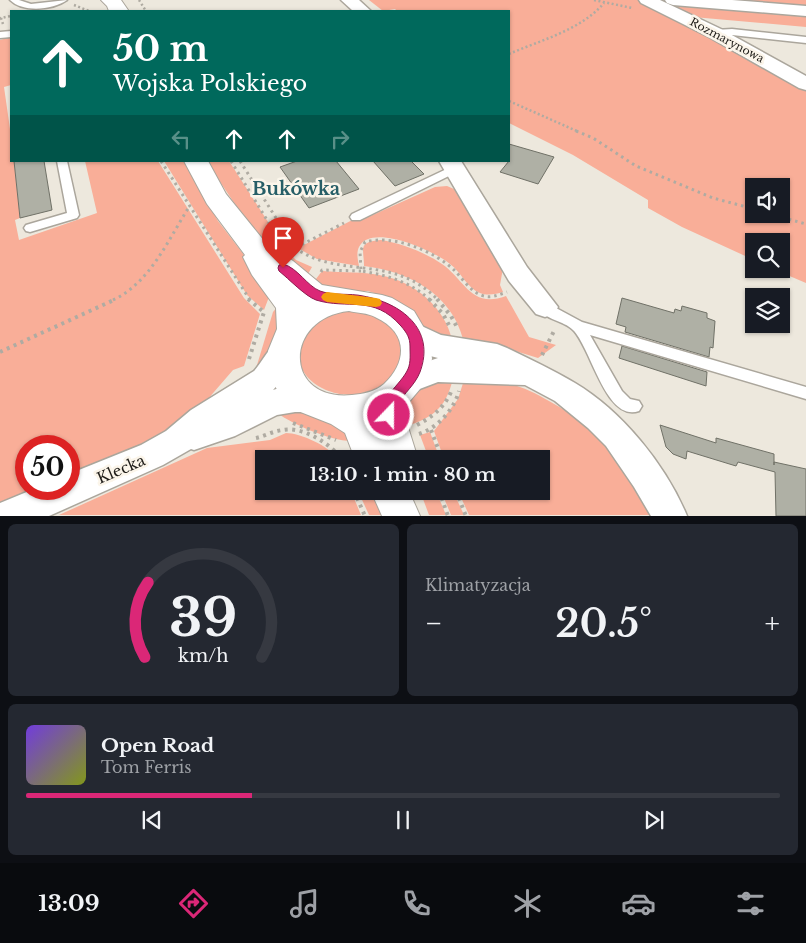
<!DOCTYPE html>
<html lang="pl">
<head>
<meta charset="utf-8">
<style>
  :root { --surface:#171b24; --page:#242831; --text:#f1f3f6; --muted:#9ea1a6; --line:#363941; --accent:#db2777 }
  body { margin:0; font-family:"Libre Baskerville",serif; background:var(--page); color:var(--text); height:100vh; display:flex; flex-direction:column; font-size:19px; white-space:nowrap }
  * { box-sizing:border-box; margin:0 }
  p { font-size:16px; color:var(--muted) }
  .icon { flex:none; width:28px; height:28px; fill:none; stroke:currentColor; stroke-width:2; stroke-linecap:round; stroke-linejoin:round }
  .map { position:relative; height:516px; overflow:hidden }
  .panel { display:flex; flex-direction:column; gap:8px; padding:8px; background:#0d0f14; flex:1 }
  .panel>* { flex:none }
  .banner { position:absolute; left:10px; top:10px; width:500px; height:152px; border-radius:0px; box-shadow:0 1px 4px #0004; background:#00695c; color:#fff; overflow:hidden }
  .tools { position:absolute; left:745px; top:178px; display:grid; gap:10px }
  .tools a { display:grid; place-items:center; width:45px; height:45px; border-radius:0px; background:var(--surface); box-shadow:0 1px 4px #0004; font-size:25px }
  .speed { position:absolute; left:15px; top:435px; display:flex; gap:10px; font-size:25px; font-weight:700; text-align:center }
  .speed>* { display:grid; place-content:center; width:65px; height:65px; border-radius:50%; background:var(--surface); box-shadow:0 1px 4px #0004; line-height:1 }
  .speed .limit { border:8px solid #d22; background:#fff; color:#111 }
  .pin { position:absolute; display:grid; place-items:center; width:42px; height:42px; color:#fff; margin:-51px -21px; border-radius:50% 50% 50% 0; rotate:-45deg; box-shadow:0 0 5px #0007 }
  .pin .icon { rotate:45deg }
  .me { position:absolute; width:55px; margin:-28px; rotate:22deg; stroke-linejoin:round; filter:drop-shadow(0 0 4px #0008) }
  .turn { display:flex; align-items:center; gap:18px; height:105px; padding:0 20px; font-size:22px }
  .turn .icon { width:65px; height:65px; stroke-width:2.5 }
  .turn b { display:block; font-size:35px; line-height:42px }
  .lanes { display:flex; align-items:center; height:48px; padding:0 20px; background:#0003; justify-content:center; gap:25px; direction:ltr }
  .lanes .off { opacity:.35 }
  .big { font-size:38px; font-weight:600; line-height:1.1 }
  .panel .card { flex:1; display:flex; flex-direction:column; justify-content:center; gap:8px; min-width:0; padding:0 18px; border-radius:8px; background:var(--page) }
  .panel .dial { align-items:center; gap:0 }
  .dial svg { height:130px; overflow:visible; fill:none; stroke:var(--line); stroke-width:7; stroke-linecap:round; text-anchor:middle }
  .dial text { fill:var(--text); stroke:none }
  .song { display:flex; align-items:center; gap:15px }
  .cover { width:60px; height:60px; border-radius:8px; background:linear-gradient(135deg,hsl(260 70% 55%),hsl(70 70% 35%)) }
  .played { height:5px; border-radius:2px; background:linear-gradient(90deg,var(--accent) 30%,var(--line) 30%) }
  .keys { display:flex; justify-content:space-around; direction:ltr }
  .heat { display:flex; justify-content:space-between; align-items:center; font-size:28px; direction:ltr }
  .panel .tiles { flex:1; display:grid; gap:8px; grid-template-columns:1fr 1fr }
  .card:last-child { grid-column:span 2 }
  .trip { position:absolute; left:255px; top:450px; width:295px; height:50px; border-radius:0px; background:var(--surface); box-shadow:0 1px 4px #0004; font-weight:600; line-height:50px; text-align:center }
  .dock { display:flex; height:80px; justify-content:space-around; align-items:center; background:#090b0e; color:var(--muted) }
  .dock .icon { width:35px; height:35px }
  .dock .current { color:var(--accent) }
  .dock b { font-size:22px; color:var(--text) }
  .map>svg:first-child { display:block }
</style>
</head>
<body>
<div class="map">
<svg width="806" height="516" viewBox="0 0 806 516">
  <rect width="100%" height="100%" fill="#ede8dd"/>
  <g fill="#f9ae98" fill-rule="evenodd">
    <path d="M369,0H640L806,88V289V283L773,269H781V241H754V260L682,227L648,208V200L573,155L509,123V11H397L395,9L383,11ZM754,186H781V214H754Z"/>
    <polygon points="654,0 806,0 806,27 693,17"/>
    <polygon points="11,37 11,85 4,87 11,136 11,161 14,161 20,218 15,220 19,240 97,213 85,161 158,161 244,298 260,314 244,366 233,370 195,414 153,444 69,480 69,446 26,446 26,489 47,489 0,508 0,40"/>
    <polygon points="164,161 184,161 218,221 274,294 269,297 264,310 247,295"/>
    <polygon points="206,161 229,161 286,250 296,260 312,267 308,274 277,253 245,219"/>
    <path d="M447,186L454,189L503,268L500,285L503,292C496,294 488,296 480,293C467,288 461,272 450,264C435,251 371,222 359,247C356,253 358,260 359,266L317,259L298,248L362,215L366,218L435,187Z"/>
    <path d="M381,240C401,243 426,253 442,264C465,280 471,309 506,296L529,337L556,345L538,358L493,344L463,339C451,293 407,271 364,266C364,249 357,242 381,240Z"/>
    <path d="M322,271C343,273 364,271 384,276C416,283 445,308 452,340L432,337L392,299L368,291H346L313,283Z"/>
    <polygon points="281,302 277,337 254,375 273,312"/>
    <path d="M366,309L393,323L405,348C402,356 399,366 395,373C391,382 379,387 371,391C339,405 285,380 303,341C307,331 310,327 319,321C324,318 330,313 336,311C345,309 357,310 366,309Z"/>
    <path d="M453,378C446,410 430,420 399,428L398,417L418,385Z"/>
    <path d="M464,380C479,381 495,382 510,384C523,387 537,394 549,401C604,431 624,466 659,515H469L458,491H541V459H444L434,431L458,399Z"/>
    <path d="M287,406L335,420L351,441C330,441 289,423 273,410Z"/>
    <polygon points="430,432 440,459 429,459 420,435"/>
    <path d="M286,433C300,433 330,446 337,459H264V491H351L361,515H59L207,448L270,440Z"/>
    <polygon points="358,491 377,491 386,515 369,515"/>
    <polygon points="420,491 436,491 446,515 429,515"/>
    <polygon points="441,491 453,491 464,515 451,515"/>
  </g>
  <g fill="#afb0a5" stroke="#707167">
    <polygon points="509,144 554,157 538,184 500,172 509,161"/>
    <polygon points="14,161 44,161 52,210 20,218"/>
    <polygon points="297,161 336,161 359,189 309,208 280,167"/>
    <polygon points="373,161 411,161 424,174 395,186"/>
    <polygon points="622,298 674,313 675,309 681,311 682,306 707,313 707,318 715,321 713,348 710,347 709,357 625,332 626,327 616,324"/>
    <polygon points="622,346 707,372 706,386 619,358"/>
    <polygon points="660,425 716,443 716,438 774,454 774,465 774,462 806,469 806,516 776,516 775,472 738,462 736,466 687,451 686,459 673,454 666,447"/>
  </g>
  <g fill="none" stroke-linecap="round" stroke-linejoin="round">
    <g stroke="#aba69c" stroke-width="3">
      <g id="lane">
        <path d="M10,0H19L31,4L67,0C53,10 23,13 10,0Z"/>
        <polygon points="732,29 806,37 806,43 732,35 715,36 711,33 715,30"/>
        <polygon points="11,31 11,37 0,38 0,32"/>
        <polygon points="57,161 67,161 79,215 77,218 30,232 26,231 24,228 26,225 67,213"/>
        <polygon points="455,165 460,169 459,171 360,220 352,220 350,217 352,214"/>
        <path d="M545,302L582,322L806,387V399L590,335L622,391L630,399L639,401L642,406L639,411C606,423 591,347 573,330C563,320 546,321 538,307L540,303Z"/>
      </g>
    </g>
    <g stroke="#aba69c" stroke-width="3">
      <g id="street">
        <polygon points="341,0 359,0 371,11 353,11"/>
        <polygon points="639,0 660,0 721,29 806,76 806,90 799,88 709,37 641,3"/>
        <polygon points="665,0 732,0 806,6 806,16 673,5 667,3"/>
        <polygon points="439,161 461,161 527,267 558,307 554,314 545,317 536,314 509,281"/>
        <path d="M413,322L441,335L497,344L507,348C530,359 553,370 575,383C622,411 666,465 687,516H651L634,487L606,446L588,428L555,401L525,385L438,382L409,393L399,389L394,380L399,371L438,358C423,355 406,346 399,333L403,325Z"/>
        <path d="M283,340L293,344L297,352L282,380L273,390C288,385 301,384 317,390L321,399L317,408L306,412H295L277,415L235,436L194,450L191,449L163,465L49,516H0V503L34,489H69V474L141,445L166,431L191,410L254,371C264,360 269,345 283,340Z"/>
      </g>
    </g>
    <g stroke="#aba69c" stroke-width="2">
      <g id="secondary">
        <polygon points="101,0 121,0 128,10 109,11 107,6"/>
        <path d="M184,161H208L226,194L265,242L293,261L322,285L382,295L392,298L414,311L430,338L432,359L425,379L420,389L409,402L407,410L408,427L418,459H355L345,433L331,424L298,411L280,395L269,375L267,363L268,351L277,329L276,308L252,275L243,257L245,255L207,204ZM349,311C357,313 368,313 375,317C408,332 408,361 384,384C375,392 363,394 352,395C283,402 283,318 349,311Z"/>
        <polygon points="371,491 409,491 420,516 382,516"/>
      </g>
    </g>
    <g stroke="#afaba2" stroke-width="2.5" stroke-dasharray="2 2.5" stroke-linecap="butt">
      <polyline points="139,0 146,11"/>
      <polyline points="594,0 632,8"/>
      <polyline points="74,5 89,11"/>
      <polyline points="3,24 1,18 11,16"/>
      <path d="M509,54C541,40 581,30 604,3"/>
      <polyline points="509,101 579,132"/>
    </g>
    <g stroke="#afaba2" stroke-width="3" stroke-dasharray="2.5 4" stroke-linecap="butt">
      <polyline points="576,131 593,138 636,166 713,198 754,209"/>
      <polyline points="161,161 250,300"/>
      <polyline points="231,161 278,238"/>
      <polyline points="240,161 295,248 344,223"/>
      <polyline points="770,214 806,224"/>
      <path d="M295,248C341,280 393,253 438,300"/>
      <polyline points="321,272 322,270 361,271"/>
      <path d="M113,300C150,283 168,240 189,207"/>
      <path d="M430,300C411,282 387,275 361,271L360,252L365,242C393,234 435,251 455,271C463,279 470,291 481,295C490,299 498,295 507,292"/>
    </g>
    <g stroke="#afaba2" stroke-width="4" stroke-dasharray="3 4.5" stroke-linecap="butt">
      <polyline points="248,299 264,312"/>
      <polyline points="429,299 443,314 450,327"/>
      <polyline points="437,299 451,316 458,329"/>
      <polyline points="0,352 116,299"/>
      <polyline points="542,355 555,329"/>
      <polyline points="249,359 264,312"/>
      <polyline points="293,423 336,440"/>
      <path d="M417,425C432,417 444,408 451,392"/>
      <polyline points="431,430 442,459"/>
      <path d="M419,434C437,428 454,410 459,391"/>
      <path d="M256,438C265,436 273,431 283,430C301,426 331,443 341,459"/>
      <polyline points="354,491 365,516"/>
      <polyline points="439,491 448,516"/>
      <polyline points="456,491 466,516"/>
    </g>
    <use href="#lane" fill="#fff" fill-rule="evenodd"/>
    <use href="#street" fill="#fff" fill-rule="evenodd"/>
    <use href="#secondary" fill="#fff" fill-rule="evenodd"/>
  </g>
  <path fill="#db2777" stroke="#8e194d" d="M283,264C298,268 307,286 320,291C333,296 350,293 363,296C401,303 436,329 420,372C415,385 404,393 398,404C396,409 396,414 394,419L389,421L384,419C376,400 401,385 408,369C411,362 410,354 410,346C410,338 407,333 401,326C373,294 348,310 316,300C305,296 289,279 279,271L278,268L279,265Z"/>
  <polygon fill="#f59e0b" points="327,292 376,298 380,299 382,303 380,306 376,307 327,302 323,300 321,297 323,294"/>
  <g text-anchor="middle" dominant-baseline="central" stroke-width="5" stroke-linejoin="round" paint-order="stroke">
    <g font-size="11" fill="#1f1d19" stroke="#fbf5ea">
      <text transform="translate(727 40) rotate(28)">Rozmarynowa</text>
    </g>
    <g font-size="15" fill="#1f1d19" stroke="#fbf5ea">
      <text transform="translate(121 469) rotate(-23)">Klecka</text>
    </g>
    <g font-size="18" font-weight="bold" fill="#265e67" stroke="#fbf5ea">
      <text x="296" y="189">Bukówka</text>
    </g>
  </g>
</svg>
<div class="tools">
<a><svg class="icon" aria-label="sound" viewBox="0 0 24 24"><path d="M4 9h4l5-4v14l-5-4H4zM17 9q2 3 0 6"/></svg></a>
<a><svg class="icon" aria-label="search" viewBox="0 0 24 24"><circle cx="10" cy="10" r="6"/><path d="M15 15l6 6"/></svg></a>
<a><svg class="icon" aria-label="layers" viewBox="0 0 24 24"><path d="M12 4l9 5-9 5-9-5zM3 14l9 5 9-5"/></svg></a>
</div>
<div class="speed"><div class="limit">50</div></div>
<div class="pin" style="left:283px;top:268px;background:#d93025"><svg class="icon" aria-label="arrive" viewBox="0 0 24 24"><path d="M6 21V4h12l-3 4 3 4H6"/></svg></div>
<svg class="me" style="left:389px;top:415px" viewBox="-20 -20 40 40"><circle r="17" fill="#db2777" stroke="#fff" stroke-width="3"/><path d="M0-11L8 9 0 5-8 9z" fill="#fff"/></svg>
<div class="trip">13:10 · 1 min · 80 m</div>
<div class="banner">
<div class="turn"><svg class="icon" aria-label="ahead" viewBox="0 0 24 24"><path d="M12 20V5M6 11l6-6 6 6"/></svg><div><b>50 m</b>Wojska Polskiego</div></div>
<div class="lanes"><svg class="icon off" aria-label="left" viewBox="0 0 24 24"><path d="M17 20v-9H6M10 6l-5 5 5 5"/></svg><svg class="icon" aria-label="ahead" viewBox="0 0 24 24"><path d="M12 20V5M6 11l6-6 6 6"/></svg><svg class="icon" aria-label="ahead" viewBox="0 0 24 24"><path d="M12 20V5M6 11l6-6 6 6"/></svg><svg class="icon off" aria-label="right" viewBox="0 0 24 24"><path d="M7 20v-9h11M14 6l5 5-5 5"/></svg></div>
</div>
</div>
<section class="panel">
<div class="tiles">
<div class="card dial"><svg viewBox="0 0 100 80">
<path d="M14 69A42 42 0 1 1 86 69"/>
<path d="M14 69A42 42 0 0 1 16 23" stroke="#db2777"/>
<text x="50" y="56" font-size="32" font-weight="700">39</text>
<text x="50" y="72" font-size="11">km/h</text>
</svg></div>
<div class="card"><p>Klimatyzacja</p>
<div class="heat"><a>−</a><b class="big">20.5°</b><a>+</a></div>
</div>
<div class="card">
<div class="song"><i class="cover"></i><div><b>Open Road</b><p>Tom Ferris</p></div></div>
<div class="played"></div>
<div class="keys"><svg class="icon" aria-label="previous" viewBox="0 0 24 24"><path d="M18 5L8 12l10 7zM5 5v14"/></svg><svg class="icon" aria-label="pause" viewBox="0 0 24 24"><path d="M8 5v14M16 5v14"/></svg><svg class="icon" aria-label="next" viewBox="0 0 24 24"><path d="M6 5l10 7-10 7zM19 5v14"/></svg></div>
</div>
</div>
</section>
<nav class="dock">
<b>13:09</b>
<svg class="icon current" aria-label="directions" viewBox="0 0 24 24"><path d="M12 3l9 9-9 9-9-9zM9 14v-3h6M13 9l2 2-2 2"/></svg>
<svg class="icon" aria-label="music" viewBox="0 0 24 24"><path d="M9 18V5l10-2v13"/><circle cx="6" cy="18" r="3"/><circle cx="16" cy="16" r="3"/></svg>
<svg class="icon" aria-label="phone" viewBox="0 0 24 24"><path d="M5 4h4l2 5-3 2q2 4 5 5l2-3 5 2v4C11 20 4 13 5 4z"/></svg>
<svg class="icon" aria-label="climate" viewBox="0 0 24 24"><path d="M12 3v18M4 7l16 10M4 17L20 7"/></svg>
<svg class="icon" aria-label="car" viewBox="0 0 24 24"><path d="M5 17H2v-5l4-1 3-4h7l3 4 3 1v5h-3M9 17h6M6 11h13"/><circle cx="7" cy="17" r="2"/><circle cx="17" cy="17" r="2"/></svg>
<svg class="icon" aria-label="filters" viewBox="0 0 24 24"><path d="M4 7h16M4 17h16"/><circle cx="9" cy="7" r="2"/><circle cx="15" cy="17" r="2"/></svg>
</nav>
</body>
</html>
